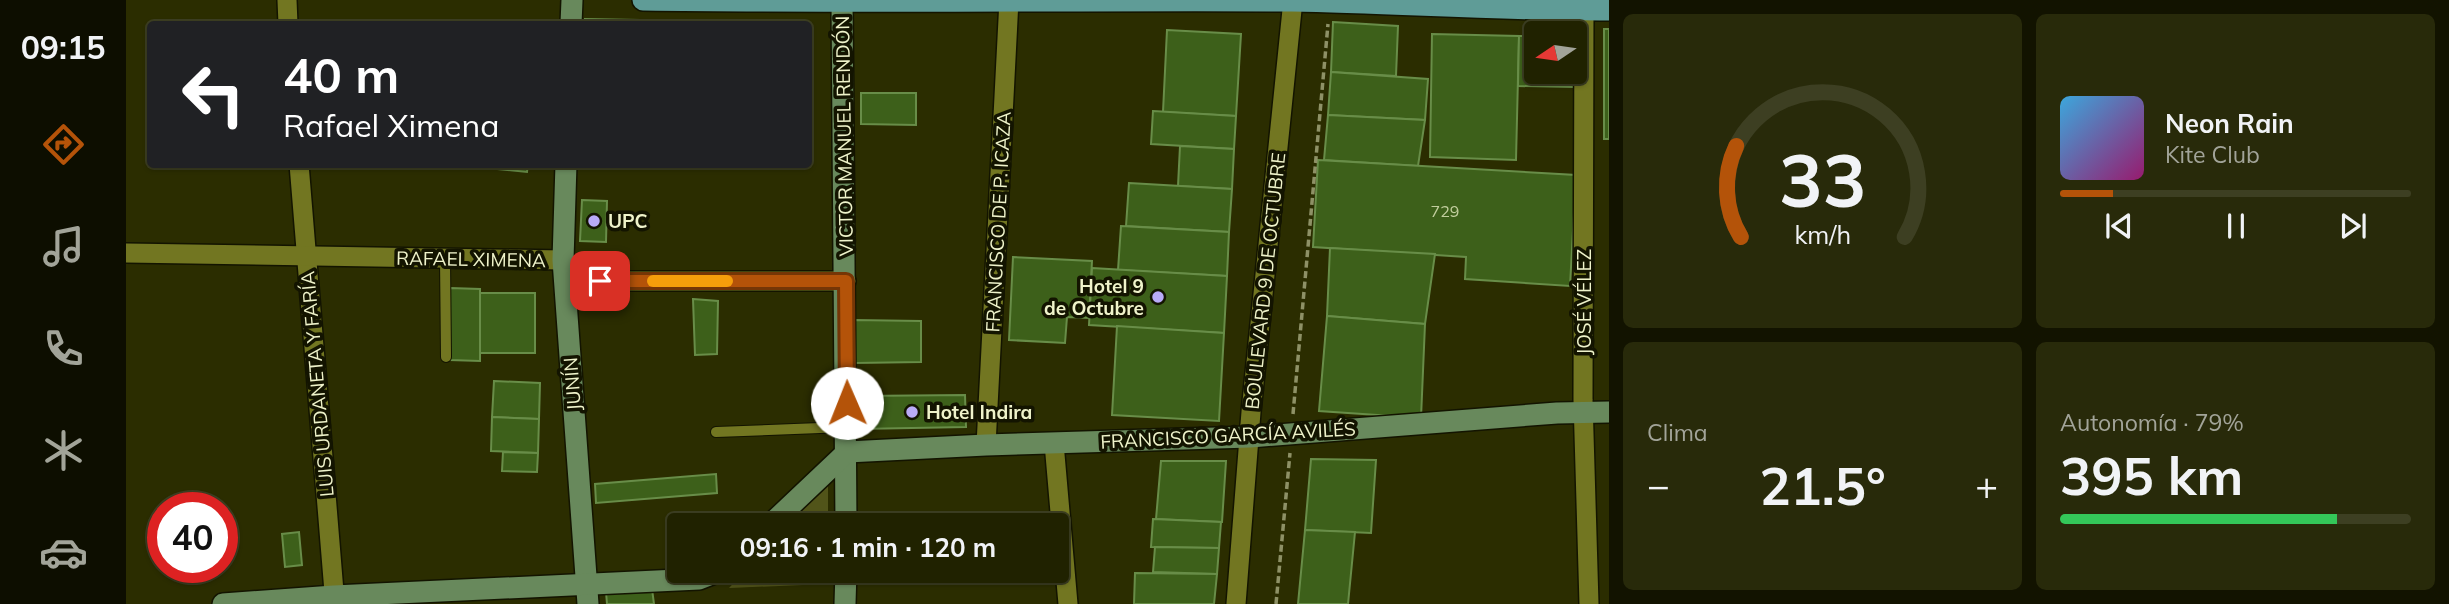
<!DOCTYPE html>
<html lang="es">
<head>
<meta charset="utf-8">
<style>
  :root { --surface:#202200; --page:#282a0a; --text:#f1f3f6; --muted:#a2a499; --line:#3d3f22; --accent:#b45309 }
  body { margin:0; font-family:Mulish,sans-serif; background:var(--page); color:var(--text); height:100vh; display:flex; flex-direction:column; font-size:26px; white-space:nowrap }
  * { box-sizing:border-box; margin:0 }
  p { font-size:23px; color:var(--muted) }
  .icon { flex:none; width:38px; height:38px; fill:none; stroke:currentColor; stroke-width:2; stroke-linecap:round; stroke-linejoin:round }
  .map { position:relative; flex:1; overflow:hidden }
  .panel { display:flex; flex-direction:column; gap:14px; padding:14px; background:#121300; width:840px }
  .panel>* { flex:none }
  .hud { position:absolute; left:21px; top:21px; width:665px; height:147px; border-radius:7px; box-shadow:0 2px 5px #0004,0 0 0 2px var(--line); background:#202124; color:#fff; overflow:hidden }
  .needle { width:46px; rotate:257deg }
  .buttons { position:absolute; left:1398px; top:21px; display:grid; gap:14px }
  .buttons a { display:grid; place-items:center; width:63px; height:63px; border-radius:7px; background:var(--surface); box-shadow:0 2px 5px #0004,0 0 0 2px var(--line); font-size:35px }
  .speed { position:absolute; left:21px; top:492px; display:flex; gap:14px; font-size:35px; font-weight:700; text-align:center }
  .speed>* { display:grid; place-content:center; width:91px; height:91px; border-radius:50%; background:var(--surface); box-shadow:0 2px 5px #0004,0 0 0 2px var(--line); line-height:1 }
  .speed .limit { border:10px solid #d22; background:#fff; color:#111 }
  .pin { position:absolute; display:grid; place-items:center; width:60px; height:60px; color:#fff; margin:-30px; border-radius:14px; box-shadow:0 4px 10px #0006 }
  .me { position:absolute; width:77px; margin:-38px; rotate:359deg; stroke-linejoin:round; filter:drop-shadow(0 0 5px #0008) }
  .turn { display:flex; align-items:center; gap:24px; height:147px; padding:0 21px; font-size:32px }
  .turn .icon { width:91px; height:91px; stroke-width:2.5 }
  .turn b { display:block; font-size:49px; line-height:60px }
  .big { font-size:52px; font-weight:700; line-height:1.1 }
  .panel .widget { flex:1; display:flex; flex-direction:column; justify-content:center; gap:10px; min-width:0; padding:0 24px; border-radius:10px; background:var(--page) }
  .panel .dial { align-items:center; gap:0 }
  .dial svg { height:182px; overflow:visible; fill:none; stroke:var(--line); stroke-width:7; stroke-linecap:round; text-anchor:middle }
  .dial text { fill:var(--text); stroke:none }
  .song { display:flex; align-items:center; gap:21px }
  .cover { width:84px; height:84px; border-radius:10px; background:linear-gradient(135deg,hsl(200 70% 55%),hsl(320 70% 35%)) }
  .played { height:7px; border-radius:4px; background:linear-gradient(90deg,var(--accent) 15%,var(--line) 15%) }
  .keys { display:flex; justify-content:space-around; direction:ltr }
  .heat { display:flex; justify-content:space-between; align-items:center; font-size:38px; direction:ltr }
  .charge { height:10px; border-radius:5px; background:linear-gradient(90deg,#34c759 79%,var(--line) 0) }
  .panel .tiles { flex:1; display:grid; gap:14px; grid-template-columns:repeat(2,1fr) }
  .trip { position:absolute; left:541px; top:513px; width:402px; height:70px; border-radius:7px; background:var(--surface); box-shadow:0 2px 5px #0004,0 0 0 2px var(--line); font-weight:700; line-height:70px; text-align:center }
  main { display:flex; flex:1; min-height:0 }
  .tab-bar { display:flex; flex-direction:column; width:126px; justify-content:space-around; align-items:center; background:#0d0e00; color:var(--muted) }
  .tab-bar .icon { width:49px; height:49px }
  .tab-bar .selected { color:var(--accent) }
  .tab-bar b { font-size:32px; color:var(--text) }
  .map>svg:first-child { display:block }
</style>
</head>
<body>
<main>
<nav class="tab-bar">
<b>09:15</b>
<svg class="icon selected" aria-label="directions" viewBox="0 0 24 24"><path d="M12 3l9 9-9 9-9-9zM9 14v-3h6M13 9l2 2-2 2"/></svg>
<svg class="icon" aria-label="music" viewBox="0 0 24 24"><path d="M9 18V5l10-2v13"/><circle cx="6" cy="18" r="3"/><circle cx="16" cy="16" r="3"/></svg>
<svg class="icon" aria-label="phone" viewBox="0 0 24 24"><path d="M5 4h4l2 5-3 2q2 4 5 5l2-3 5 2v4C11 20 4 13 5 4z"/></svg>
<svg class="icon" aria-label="climate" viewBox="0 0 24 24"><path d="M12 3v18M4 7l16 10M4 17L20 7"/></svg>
<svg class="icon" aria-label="car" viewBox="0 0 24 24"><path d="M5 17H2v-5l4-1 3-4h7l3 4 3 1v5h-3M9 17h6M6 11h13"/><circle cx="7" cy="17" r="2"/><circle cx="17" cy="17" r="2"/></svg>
</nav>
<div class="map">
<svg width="1483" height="604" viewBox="0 0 1483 604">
  <rect width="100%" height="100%" fill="#2b2d00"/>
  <g fill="#515419">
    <polygon points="702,478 702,525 660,525"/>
    <polygon points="619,571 702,571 701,584 603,588"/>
  </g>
  <g fill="#3d601a" stroke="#688d48" stroke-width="2">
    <polygon points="459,19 514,20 514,24 459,24"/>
    <polygon points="31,22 125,23 125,24 31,24"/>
    <polygon points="1207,22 1272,26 1270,76 1205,72"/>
    <rect x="1478" y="29" width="5" height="110"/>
    <polygon points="1041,30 1115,34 1110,116 1037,112"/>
    <polygon points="1306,34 1393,36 1390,160 1304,157"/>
    <polygon points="1393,36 1410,36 1410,72 1449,72 1448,87 1392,86"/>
    <polygon points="1205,72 1302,79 1299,120 1202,115"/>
    <polygon points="735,93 790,93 790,125 735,124"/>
    <polygon points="1027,111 1110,116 1108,149 1025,144"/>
    <polygon points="1202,115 1299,120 1292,166 1198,160"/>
    <polygon points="1054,146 1108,149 1106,189 1052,186"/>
    <polygon points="1192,160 1450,175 1444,286 1339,279 1340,257 1187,247"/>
    <polygon points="372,164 402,164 401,172 372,169"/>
    <polygon points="1003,183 1106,189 1103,232 1000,226"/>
    <polygon points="456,200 481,201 480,242 454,241"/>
    <polygon points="995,226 1103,232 1101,276 992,270"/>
    <polygon points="1204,248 1309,254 1299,324 1201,316"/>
    <polygon points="887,257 966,261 963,318 941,317 939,343 883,340"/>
    <polygon points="966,268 1101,276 1098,333 963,325"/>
    <polygon points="324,288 354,289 354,361 324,360"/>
    <rect x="354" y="293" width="55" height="60"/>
    <polygon points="567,299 592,301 591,354 569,355"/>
    <polygon points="1201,316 1299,324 1295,418 1193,411"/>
    <polygon points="728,320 795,321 795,362 729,363"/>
    <polygon points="991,326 1098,333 1093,421 986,415"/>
    <polygon points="368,381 414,383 413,419 366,417"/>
    <polygon points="839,395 840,427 732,429 732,396"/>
    <polygon points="366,417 413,419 412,453 365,451"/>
    <polygon points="377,452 412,453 411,472 376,471"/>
    <polygon points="1185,459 1250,460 1245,533 1179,530"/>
    <polygon points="1035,461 1100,461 1096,522 1030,519"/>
    <polygon points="590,474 591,493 470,503 469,484"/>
    <polygon points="1027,519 1095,522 1093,548 1025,547"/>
    <polygon points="1179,530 1229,532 1222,604 1172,604"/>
    <polygon points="173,532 176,565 159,567 156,534"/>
    <polygon points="1029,547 1093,548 1091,574 1027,572"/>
    <polygon points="1009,573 1091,574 1088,604 1008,604"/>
    <polygon points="526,589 528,604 481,604 480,592"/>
  </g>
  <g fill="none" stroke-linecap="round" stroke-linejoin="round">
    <g stroke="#131400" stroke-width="12">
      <g id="lane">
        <polyline points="319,259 320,357"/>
        <polyline points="590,432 720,427"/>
      </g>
    </g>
    <g stroke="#131400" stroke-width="22">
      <g id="street">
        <polyline points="161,0 162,24"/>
        <polyline points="1458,0 1457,400 1463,604"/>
        <polyline points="173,164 209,604"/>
        <polyline points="0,253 437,260 447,281 720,281"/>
        <polyline points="928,443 942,604"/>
        <polyline points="860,445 883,0"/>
        <polyline points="1110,604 1125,412 1167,0"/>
      </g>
    </g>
    <g stroke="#131400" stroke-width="24">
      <g id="secondary">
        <polyline points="716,0 720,525"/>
        <polyline points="445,24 446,0"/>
        <polyline points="440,164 437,260 462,604"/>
        <polyline points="644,525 721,452 860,445 1124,437 1431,413 1483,412"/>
        <polyline points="97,604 208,596 573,579 596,570"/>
        <polyline points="719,604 720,570"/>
      </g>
    </g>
    <g stroke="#131400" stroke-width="24">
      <path id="primary" d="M517,0C733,3 950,0 1166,1C1272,3 1377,10 1483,10"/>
    </g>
    <g stroke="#8e9166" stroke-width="3.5" stroke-dasharray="7 3.5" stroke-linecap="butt">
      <polyline points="1167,414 1202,24"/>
      <polyline points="1150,604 1164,453"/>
    </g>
    <use href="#lane" stroke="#727621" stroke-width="10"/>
    <use href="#street" stroke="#727621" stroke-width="19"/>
    <use href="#secondary" stroke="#68895c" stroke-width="21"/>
    <use href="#primary" stroke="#5f9c97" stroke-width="21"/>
  </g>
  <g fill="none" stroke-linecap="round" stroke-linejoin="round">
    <g stroke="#753606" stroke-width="18">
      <polyline id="route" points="474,281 720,281 721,403"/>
    </g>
    <use href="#route" stroke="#b45309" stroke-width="12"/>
    <polyline stroke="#f59e0b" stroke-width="12" points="527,281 601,281"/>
  </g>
  <g fill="#b9abf7" stroke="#131400" stroke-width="2.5">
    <circle cx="468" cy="221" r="7"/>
    <circle cx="1032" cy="297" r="7"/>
    <circle cx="786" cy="412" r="7"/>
  </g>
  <g text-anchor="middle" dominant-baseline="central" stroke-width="7" stroke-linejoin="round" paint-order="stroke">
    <g font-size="16" fill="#c2ce9e">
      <text x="1319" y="211">729</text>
    </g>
    <g font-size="19" fill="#eff3ca" stroke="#131400">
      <text transform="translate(718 136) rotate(-91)">VICTOR MANUEL RENDÓN</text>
      <text transform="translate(872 222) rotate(-87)">FRANCISCO DE P. ICAZA</text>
      <text transform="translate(345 259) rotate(1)">RAFAEL XIMENA</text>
      <text transform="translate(1139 281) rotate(-84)">BOULEVARD 9 DE OCTUBRE</text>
      <text transform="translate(1458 302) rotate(-90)">JOSÉ VÉLEZ</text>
      <text transform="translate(191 384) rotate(-95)">LUIS URDANETA Y FARÍA</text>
      <text transform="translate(446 384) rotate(-94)">JUNÍN</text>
      <text transform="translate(1102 435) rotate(-3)">FRANCISCO GARCÍA AVILÉS</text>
    </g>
    <g font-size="19" font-weight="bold" fill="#eff3ca" stroke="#131400" text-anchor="start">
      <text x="482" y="221">UPC</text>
      <text x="1018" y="286" text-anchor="end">Hotel 9<tspan x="1018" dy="22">de Octubre</tspan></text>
      <text x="800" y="412">Hotel Indira</text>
    </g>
  </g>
</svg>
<div class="buttons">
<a><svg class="needle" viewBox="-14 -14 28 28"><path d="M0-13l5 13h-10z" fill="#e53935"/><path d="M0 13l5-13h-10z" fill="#a2a499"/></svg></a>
</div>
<div class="speed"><div class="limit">40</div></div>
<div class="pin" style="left:474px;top:281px;background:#d93025"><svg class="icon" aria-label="arrive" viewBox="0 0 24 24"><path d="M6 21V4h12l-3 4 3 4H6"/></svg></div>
<svg class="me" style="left:721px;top:403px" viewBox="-20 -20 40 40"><circle r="19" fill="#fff"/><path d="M0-13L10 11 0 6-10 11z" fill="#b45309"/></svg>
<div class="trip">09:16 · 1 min · 120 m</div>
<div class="hud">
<div class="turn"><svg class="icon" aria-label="left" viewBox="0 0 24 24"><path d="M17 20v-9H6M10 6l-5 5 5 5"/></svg><div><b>40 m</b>Rafael Ximena</div></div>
</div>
</div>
<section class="panel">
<div class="tiles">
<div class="widget dial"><svg viewBox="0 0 100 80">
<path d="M14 69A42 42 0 1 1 86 69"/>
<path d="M14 69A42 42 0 0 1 12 29" stroke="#b45309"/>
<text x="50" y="56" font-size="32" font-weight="700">33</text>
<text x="50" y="72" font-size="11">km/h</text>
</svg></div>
<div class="widget">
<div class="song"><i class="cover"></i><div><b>Neon Rain</b><p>Kite Club</p></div></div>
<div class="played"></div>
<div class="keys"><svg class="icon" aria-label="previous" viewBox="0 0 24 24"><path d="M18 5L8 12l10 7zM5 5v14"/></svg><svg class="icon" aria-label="pause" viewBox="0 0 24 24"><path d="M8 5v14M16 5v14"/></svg><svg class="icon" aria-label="next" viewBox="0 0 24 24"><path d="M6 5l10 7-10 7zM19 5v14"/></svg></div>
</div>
<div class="widget"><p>Clima</p>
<div class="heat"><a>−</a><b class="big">21.5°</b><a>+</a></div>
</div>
<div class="widget"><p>Autonomía · 79%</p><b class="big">395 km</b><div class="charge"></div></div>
</div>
</section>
</main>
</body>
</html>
